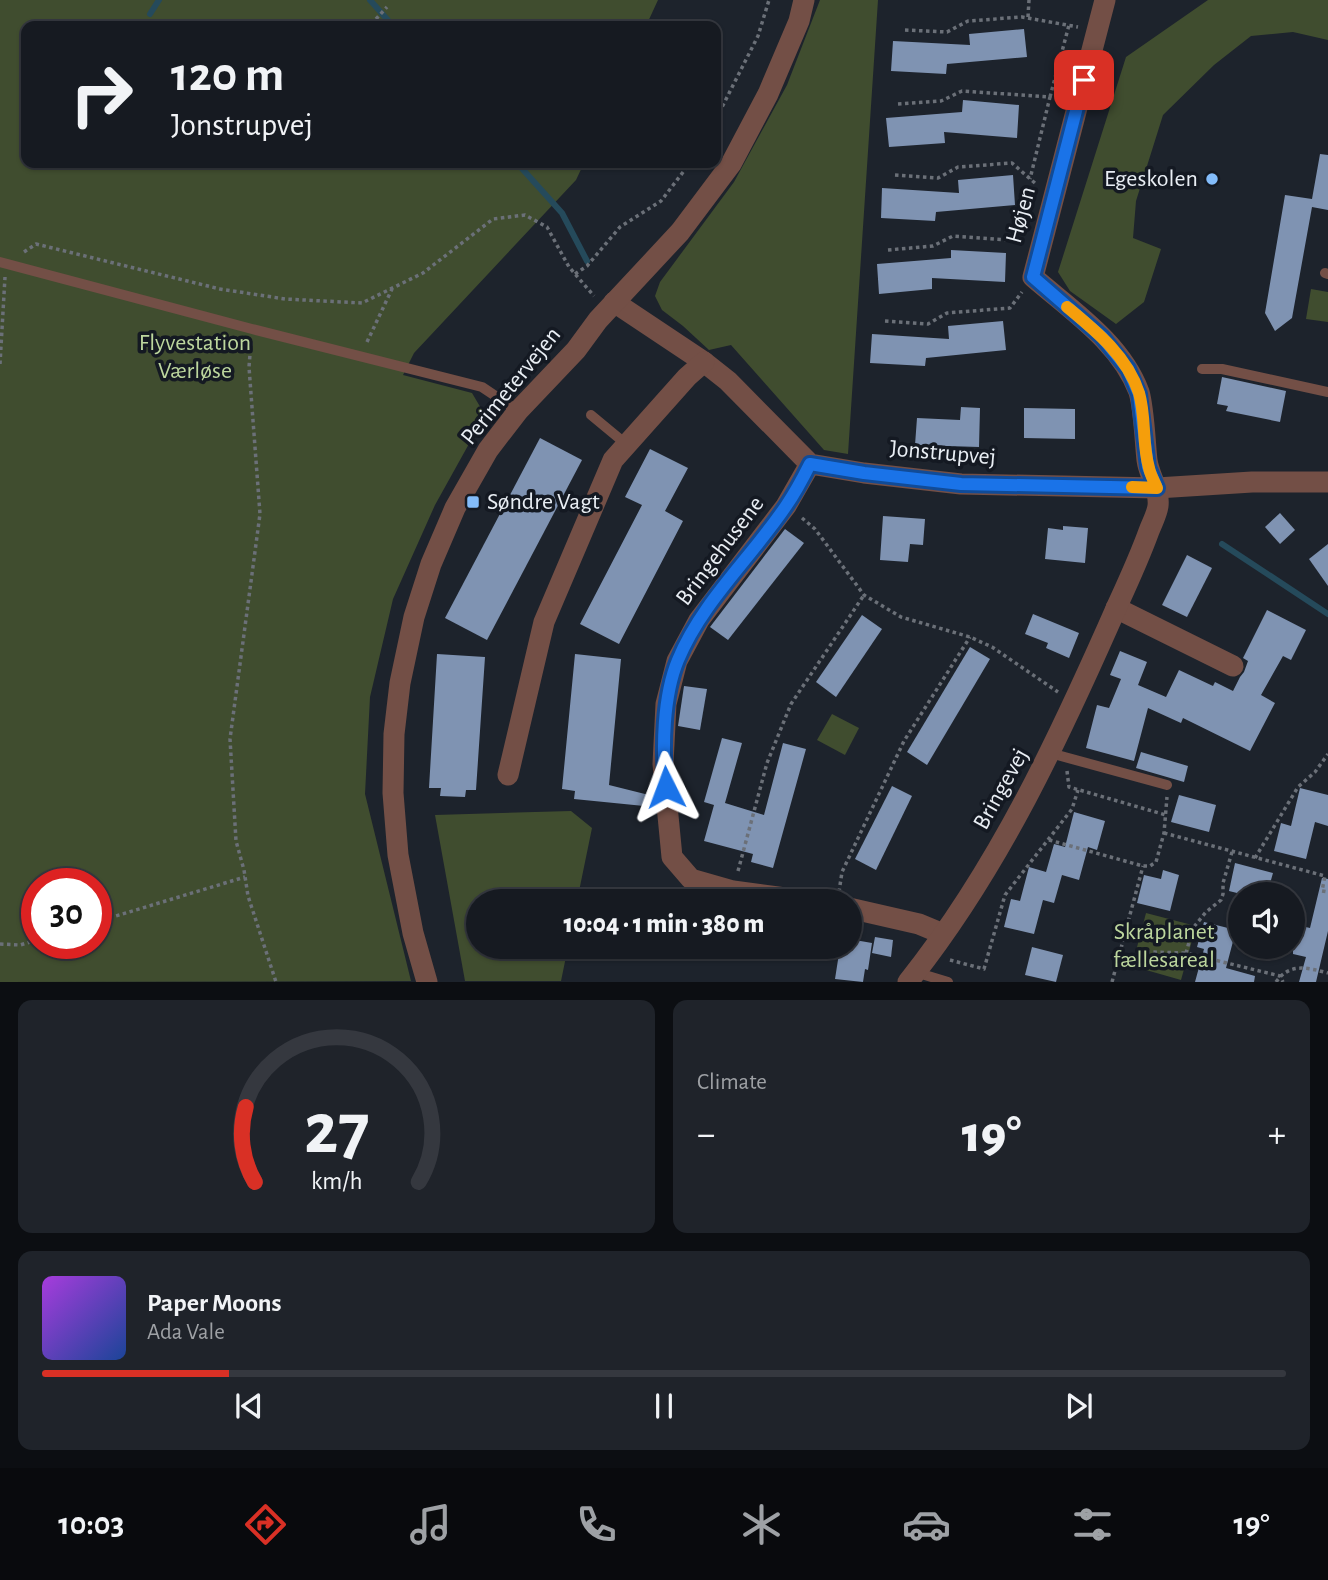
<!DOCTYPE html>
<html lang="en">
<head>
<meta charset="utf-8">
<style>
  :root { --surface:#161a21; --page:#1f232a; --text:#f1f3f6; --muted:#9ea1a5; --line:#35383f; --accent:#d93025 }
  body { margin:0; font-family:"Alegreya Sans",sans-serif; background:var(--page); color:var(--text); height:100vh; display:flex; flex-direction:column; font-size:26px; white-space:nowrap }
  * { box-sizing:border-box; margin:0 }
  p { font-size:23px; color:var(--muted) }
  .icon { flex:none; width:38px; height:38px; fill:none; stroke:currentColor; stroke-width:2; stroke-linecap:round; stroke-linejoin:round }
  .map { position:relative; height:982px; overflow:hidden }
  .details { display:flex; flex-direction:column; gap:18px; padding:18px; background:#0c0e12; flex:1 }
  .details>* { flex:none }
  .hud { position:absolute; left:21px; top:21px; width:700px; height:147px; border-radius:14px; box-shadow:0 2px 5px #0004,0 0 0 2px var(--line); background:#161a21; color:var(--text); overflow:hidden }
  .fabs { position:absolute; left:1228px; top:882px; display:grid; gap:14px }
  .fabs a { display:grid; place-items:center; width:77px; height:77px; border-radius:50%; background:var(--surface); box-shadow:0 2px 5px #0004,0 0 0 2px var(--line); font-size:35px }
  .speed { position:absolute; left:21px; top:868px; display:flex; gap:14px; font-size:35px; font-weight:700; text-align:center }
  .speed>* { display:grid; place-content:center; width:91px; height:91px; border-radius:50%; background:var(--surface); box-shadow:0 2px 5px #0004,0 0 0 2px var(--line); line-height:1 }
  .speed .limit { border:10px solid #d22; background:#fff; color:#111 }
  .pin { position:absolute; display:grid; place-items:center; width:60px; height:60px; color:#fff; margin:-30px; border-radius:14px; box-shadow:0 4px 10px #0006 }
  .me { position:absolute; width:77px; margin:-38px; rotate:357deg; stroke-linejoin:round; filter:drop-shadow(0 0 5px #0008) }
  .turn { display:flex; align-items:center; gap:24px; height:147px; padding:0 35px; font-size:32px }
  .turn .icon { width:91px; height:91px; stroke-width:2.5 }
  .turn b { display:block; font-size:49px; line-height:60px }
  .big { font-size:52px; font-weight:800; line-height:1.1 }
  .details .card { flex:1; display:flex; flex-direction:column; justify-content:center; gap:10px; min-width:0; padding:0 24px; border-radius:14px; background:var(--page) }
  .details .dial { align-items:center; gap:0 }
  .dial svg { height:182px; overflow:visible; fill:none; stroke:var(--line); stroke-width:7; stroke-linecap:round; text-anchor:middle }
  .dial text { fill:var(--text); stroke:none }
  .song { display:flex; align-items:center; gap:21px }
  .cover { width:84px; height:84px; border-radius:10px; background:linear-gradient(135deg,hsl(280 70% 55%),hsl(220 70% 35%)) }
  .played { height:7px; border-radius:4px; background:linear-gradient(90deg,var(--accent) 15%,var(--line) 15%) }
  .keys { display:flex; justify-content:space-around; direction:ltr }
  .heat { display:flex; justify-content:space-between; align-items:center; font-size:38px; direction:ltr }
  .details .tiles { flex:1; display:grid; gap:18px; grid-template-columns:1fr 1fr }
  .card:last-child { grid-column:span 2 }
  .trip { position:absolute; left:466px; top:889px; width:396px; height:70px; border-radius:35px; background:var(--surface); box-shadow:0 2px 5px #0004,0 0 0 2px var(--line); font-weight:800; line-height:70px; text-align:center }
  .menu { display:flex; height:112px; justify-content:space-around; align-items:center; background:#090a0d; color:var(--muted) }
  .menu .icon { width:49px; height:49px }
  .menu .current { color:var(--accent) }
  .menu b { font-size:32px; color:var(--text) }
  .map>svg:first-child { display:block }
</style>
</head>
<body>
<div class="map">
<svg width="1328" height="982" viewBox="0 0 1328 982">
  <rect width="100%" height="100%" fill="#1d232c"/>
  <g fill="#404d2f" fill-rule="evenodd">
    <path d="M0,0H658L646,26H26V163H584L576,180L414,353L403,375L472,393L485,415L435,505L393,599L370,697L365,794L411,981L0,982ZM37,884H96V943H37Z"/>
    <polygon points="820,0 878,0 848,454 824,450 731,345 709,350 683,326 662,310 655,296 660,282 734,182 787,85"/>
    <polygon points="1208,0 1328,0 1328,40 1293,32 1251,36 1214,65 1163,115 1136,201 1133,238 1161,249 1144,302 1116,324 1070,291 1058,272 1126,57"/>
    <polygon points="1311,289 1328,292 1328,322 1306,319"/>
    <polygon points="832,714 859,728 845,755 817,740"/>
    <polygon points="571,811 592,828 577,901 478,901 478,947 568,947 561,981 465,981 435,815"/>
    <polygon points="1146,913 1196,926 1181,980 1132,966"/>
  </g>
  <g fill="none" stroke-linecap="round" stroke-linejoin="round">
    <g stroke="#254a5b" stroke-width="6">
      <polyline points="370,0 393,26"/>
      <polyline points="150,14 159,0"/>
      <polyline points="517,163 562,213 587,261"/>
      <polyline points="1222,544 1328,614"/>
    </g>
  </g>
  <g fill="#7f93b2">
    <polygon points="1024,29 1027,57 947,64 946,74 891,71 893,41 970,45 969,34"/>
    <polygon points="963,100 1019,105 1017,138 944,132 945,143 889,147 886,118 962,112"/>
    <polygon points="1320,154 1328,155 1328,210 1312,207 1292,318 1275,331 1265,313 1285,195 1312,199"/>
    <polygon points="1013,175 1015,205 936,212 935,221 881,218 882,188 959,193 958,180"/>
    <polygon points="951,250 1006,253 1005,282 932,278 932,289 879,294 877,264 951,258"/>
    <polygon points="1003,321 1006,350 926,358 925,366 870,363 872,334 949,339 948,326"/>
    <polygon points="1222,377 1286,391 1280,422 1226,411 1228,406 1217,404"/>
    <polygon points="961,407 980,408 979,447 915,445 917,418 960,420"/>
    <polygon points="1024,408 1075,409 1075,439 1024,438"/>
    <polygon points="540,438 582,460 487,640 445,618"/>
    <polygon points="650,449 688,468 665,511 683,521 619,644 580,624 642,505 625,497"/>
    <polygon points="1280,513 1295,530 1280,544 1265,527"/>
    <polygon points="883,516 925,519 923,545 910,544 908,562 880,560"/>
    <polygon points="1063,526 1088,528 1085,563 1045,559 1048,528 1063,530"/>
    <polygon points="785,529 804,543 728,640 710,627"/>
    <polygon points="1328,544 1328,586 1309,559"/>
    <polygon points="1187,555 1212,568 1187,617 1162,605"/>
    <polygon points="1267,610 1306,630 1291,660 1283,656 1261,695 1275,703 1250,751 1183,718 1181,723 1148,708 1134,761 1086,748 1097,705 1109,708 1121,679 1110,675 1120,651 1147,662 1138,685 1166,697 1179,670 1213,686 1215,682 1233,691 1240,677 1244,672 1248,661 1243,658"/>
    <polygon points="1033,614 1079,633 1069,658 1046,648 1048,643 1025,634"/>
    <polygon points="862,615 882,629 836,697 816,682"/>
    <polygon points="970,647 990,659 927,765 907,752"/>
    <polygon points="437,654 485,657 476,790 466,790 465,797 440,796 441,788 429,788"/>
    <polygon points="575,654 621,659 609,785 653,796 654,807 574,799 575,791 562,789"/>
    <polygon points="684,686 707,689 700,730 678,726"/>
    <polygon points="722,738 742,743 725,803 764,815 783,743 806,749 773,868 751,862 753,854 704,841 714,805 704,802"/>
    <polygon points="1141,752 1188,766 1184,782 1136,768"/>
    <polygon points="892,786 912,796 876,870 855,859"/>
    <polygon points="1300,788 1328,795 1328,826 1315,822 1306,859 1274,851 1281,823 1291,826"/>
    <polygon points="1179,795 1216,805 1209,832 1171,822"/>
    <polygon points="1074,812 1105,821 1097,850 1088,847 1079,880 1062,875 1054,903 1043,900 1034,934 1004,927 1011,899 1020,901 1029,867 1046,872 1054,844 1065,847"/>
    <polygon points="1235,863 1273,873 1267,894 1241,894 1229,891"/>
    <polygon points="1163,870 1179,875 1170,911 1137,903 1144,875 1161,879"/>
    <polygon points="1322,878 1328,879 1328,931 1316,982 1299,982 1306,957 1293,954 1293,924 1310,928"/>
    <polygon points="1204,922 1236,930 1226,968 1255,976 1254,982 1195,982 1204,949 1197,947"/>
    <polygon points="875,937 893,940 891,957 872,953"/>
    <polygon points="849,939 872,943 868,970 865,969 863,982 835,979 840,947 849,947"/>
    <polygon points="1032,947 1063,955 1056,982 1025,975"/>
  </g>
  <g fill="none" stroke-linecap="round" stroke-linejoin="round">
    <g stroke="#6b7078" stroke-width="3.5" stroke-dasharray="3.5 3.5" stroke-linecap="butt">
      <polyline points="1028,17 1029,0"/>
      <polyline points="376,19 387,7"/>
      <polyline points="905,30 947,32 968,21 1022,17 1078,27"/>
      <polyline points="1050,97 1069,25"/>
      <polyline points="898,104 941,101 962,91 1050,97 1030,179"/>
      <polyline points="716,119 758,36 769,0"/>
      <polyline points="895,175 938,178 958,167 1012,163 1036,184"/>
      <polyline points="888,250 933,246 953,236 1023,241"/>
      <polyline points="24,252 36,244 220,289 285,299 362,303 423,273 493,219 525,215 547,227 569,267 594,296"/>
      <polyline points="575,274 587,266 620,227 661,201 690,163"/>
      <polyline points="885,321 928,324 947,313 1010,308 1022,292"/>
      <polyline points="251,342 249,367 260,514 230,739 236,841 244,870 248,896 276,982"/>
      <polyline points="367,342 392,289"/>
      <polyline points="0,364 5,277"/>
      <polyline points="802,518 815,529 864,595 901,617 970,637 992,647 1058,692"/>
      <polyline points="1067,771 1069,787 1166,815"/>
      <polyline points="1164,833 1325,876 1322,891 1328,892"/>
      <polyline points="1049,840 1143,866 1150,866 1156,862 1164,833 1167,797"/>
      <polyline points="1232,852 1223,883 1223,894 1221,900 1206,912 1193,928 1186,953 1280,976 1283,982"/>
      <polyline points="1255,858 1298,787 1315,772 1328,754"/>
      <polyline points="738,871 767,763 791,704 864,595"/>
      <polyline points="839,892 842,872 904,741 970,637"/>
      <polyline points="96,922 245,877"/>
      <polyline points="0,944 20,945 37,940"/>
      <polyline points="1119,958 1149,952 1186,953"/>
      <polyline points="950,960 984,969 1005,895 1072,809 1078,790"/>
      <polyline points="1112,982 1143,866"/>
      <path d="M1276,982C1290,962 1308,968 1328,973"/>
    </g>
    <g stroke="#734f46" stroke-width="10">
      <polyline points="0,262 252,329 482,387 518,411"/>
      <polyline points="1325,273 1328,274"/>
      <polyline points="1202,369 1222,369 1328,392"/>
      <polyline points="591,415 626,444"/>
      <polyline points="1050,753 1167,785"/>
      <polyline points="915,972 948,982"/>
    </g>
    <g stroke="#734f46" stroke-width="21">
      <polyline points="614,302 704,362 728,381 810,464 864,473 961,484 1157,488 1252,482 1328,482"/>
      <polyline points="1116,608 1233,666"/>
      <polyline points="508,775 544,622 613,460 687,377 704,362"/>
      <polyline points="808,901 733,891 691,879 672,857 663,764 666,704 677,661 699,620 786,506 810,464"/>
      <polyline points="849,908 919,924 943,934"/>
      <polyline points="427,982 413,933 398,855 393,793 394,734 400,683 414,617 431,564 455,508 488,450 518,411 576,350 598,320 680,232 731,164 768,94 799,21 804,0"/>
      <path d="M908,982C999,868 1060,736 1118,604C1129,580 1140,556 1149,531C1152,523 1157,514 1158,506C1160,489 1149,476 1147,460C1145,442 1144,409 1139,392C1121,343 1071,310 1033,277L1105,0"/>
    </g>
  </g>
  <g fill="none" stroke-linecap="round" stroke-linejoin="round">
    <g stroke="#114b97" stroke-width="18">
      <path id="route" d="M666,787C662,749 663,696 678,660C702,602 751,558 786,506C795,493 803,478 810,464L864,473L961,484L1157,488L1148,467L1139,394L1128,369L1102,337L1033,277L1084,80"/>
    </g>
    <use href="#route" stroke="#1a73e8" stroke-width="12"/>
    <path stroke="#f59e0b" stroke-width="12" d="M1067,307C1096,331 1127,356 1139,393C1146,417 1142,444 1149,468C1150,474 1154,481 1157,488L1132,487"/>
  </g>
  <g fill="#83bcfa" stroke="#141922" stroke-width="2.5">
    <circle cx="1212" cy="179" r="7"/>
    <rect x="466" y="495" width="14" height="14" rx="3.5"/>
  </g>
  <g text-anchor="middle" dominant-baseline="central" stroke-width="7" stroke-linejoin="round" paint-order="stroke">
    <g font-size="24" fill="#e9eef4" stroke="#141922" text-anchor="end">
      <text x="1198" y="179">Egeskolen</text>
      <text x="487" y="502" text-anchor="start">Søndre Vagt</text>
    </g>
    <g font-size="24" fill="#e9eef4" stroke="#141922">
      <text transform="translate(1021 215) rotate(-75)">Højen</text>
      <text transform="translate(511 386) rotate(-51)">Perimetervejen</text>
      <text transform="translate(943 453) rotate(5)">Jonstrupvej</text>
      <text transform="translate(720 551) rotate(-53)">Bringehusene</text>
      <text transform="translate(1001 789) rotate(-61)">Bringevej</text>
    </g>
    <g font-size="24" fill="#bdd79e" stroke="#141922">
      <text x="195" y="343">Flyvestation<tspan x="195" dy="28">Værløse</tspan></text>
      <text x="1164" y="932">Skråplanet<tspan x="1164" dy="28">fællesareal</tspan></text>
    </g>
  </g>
</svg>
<div class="fabs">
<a><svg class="icon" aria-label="sound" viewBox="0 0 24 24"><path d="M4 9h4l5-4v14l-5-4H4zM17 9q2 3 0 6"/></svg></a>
</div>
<div class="speed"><div class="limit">30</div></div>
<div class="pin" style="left:1084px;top:80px;background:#d93025"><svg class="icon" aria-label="arrive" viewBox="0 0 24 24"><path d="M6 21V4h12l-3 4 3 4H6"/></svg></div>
<svg class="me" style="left:666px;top:787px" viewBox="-20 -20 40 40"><path d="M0-17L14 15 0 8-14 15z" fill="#1a73e8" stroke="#fff" stroke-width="4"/></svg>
<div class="trip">10:04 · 1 min · 380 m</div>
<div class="hud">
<div class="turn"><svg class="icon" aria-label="right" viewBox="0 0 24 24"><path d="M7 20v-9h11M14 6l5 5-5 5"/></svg><div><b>120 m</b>Jonstrupvej</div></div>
</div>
</div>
<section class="details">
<div class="tiles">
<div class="card dial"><svg viewBox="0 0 100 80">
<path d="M14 69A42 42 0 1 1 86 69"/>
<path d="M14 69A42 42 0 0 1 10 36" stroke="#d93025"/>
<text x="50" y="56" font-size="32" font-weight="700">27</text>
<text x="50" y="72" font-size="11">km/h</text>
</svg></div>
<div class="card"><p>Climate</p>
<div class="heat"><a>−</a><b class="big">19°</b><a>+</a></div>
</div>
<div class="card">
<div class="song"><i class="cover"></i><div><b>Paper Moons</b><p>Ada Vale</p></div></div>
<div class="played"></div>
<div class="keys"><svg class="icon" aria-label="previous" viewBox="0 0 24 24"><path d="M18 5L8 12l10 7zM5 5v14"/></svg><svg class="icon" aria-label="pause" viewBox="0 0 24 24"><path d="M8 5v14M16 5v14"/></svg><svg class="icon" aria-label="next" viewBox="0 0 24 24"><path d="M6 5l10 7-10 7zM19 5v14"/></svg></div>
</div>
</div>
</section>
<nav class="menu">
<b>10:03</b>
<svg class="icon current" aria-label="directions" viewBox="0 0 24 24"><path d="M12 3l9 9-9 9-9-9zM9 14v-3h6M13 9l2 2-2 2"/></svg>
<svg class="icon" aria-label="music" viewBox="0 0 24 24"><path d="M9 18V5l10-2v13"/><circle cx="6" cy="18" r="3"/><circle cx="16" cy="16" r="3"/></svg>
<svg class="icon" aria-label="phone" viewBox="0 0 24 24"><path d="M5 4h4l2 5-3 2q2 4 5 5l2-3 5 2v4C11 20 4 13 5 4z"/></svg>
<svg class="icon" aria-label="climate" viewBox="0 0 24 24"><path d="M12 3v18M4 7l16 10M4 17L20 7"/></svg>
<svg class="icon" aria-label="car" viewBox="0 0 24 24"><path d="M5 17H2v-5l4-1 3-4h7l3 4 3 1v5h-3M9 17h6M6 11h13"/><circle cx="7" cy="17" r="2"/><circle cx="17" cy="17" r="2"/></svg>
<svg class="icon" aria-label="filters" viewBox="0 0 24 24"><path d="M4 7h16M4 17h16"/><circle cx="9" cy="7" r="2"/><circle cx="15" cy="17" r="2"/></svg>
<b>19°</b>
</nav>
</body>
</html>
